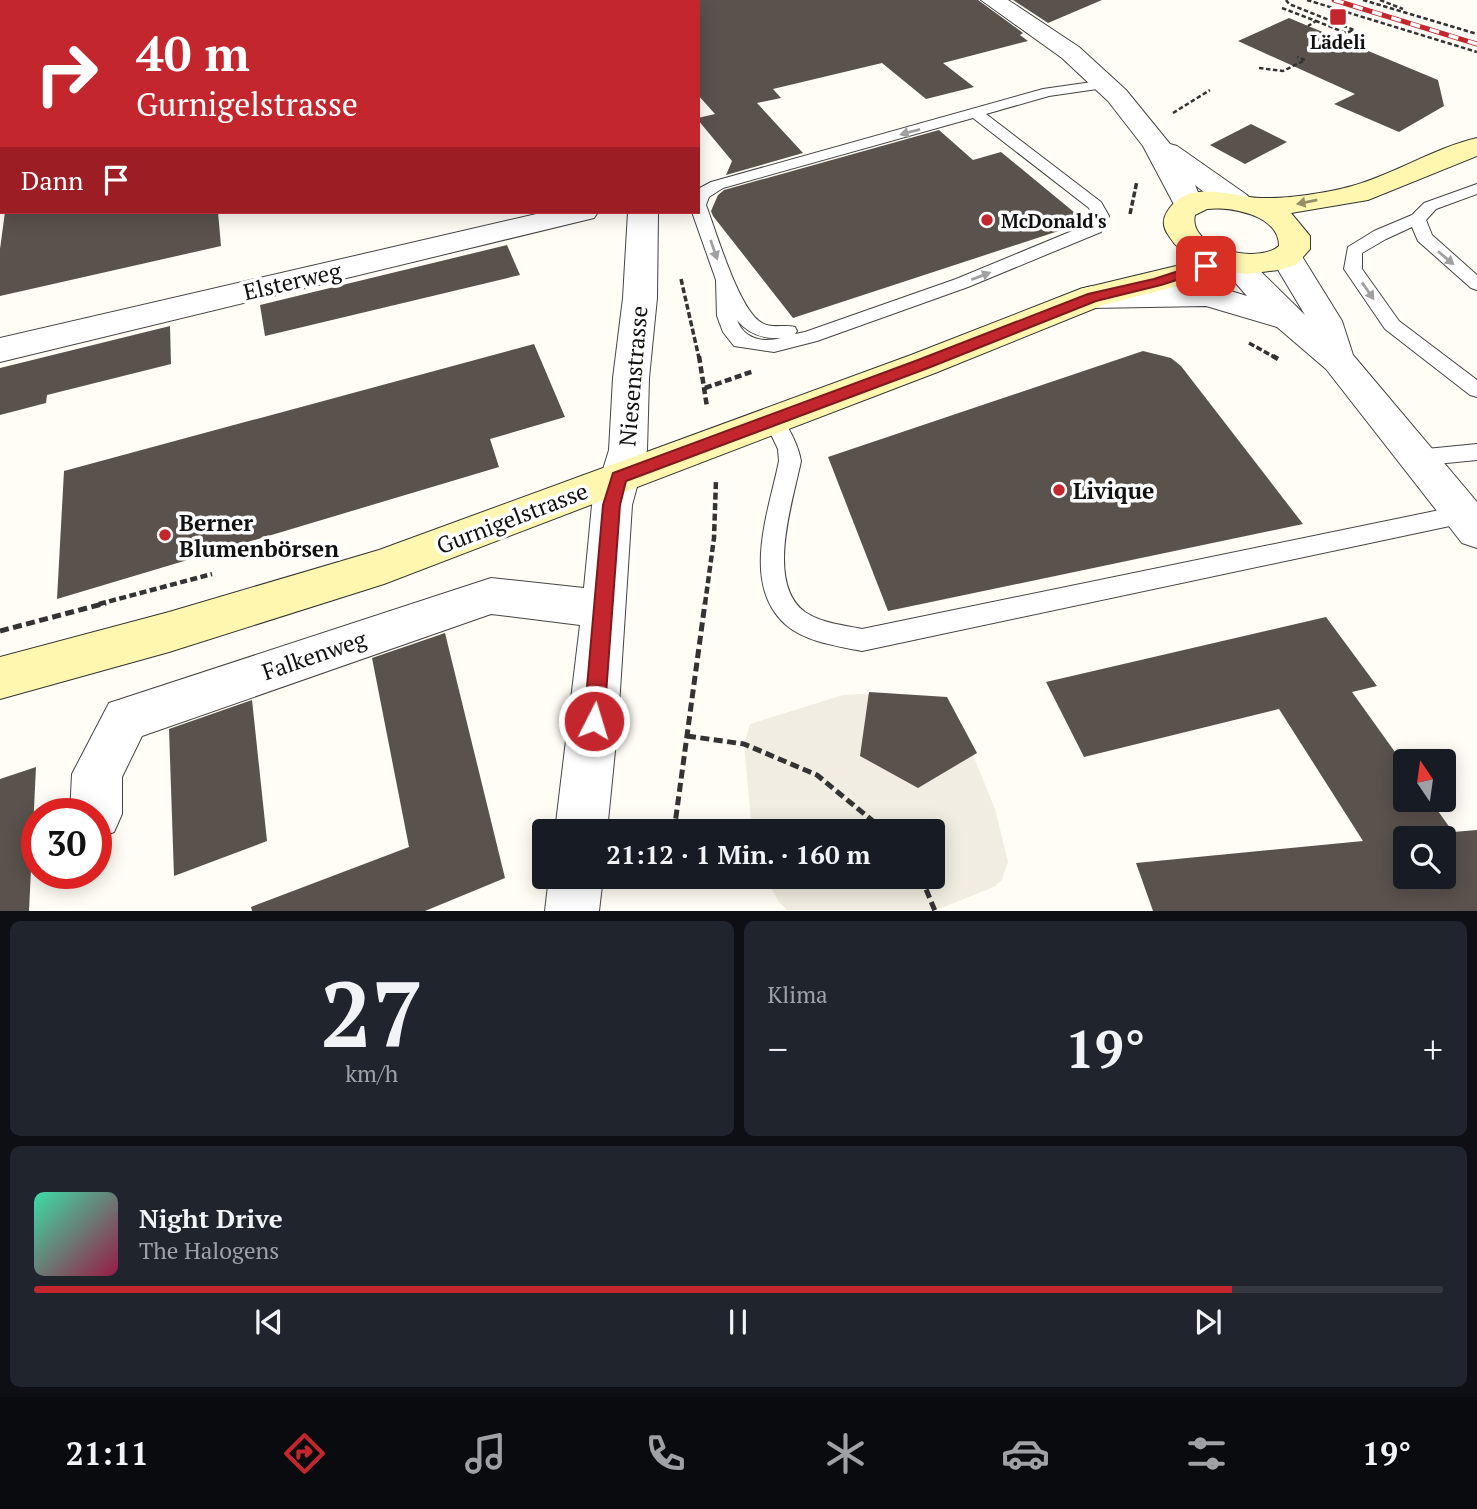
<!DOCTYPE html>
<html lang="de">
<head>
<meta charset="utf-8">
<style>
  :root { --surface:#171b24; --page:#20242c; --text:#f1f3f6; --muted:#9ea1a6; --line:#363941; --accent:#c4262e }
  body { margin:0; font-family:"PT Serif",serif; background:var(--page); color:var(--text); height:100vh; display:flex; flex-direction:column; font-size:26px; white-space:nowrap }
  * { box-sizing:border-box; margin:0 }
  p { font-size:23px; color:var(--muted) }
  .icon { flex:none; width:38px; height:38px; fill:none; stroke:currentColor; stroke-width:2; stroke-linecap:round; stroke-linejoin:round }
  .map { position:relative; height:911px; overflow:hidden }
  .details { display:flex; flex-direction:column; gap:10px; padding:10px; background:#0d0f14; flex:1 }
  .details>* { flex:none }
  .top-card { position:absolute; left:0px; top:0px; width:700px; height:214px; box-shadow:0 4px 18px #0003; background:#c4262e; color:#fff; overflow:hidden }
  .needle { width:46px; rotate:347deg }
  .controls { position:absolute; left:1393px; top:749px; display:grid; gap:14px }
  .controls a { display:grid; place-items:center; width:63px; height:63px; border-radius:7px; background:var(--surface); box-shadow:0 4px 18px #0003; font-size:35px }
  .speed { position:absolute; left:21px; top:798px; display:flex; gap:14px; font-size:35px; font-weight:700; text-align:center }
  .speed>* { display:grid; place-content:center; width:91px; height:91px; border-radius:50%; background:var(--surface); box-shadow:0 4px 18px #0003; line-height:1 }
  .speed .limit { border:10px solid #d22; background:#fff; color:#111 }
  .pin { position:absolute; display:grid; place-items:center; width:60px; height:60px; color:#fff; margin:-30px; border-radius:14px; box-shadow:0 4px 10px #0006 }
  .me { position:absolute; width:77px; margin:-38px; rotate:5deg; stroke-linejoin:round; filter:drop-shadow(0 0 5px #0008) }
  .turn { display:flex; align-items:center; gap:24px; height:147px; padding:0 21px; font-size:32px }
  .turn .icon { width:91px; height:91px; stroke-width:2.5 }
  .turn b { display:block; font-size:49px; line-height:60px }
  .then { display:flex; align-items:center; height:66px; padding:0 21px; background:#0003; gap:14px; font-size:26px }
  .big { font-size:52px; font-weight:600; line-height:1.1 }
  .details .card { flex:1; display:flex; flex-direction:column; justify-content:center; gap:10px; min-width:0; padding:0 24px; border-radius:10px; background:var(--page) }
  .details .dial { align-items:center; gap:0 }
  .dial b { font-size:91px; line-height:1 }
  .song { display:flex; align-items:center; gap:21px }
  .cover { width:84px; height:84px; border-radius:10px; background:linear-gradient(135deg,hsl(160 70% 55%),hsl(340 70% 35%)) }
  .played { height:7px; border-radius:4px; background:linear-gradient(90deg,var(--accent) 85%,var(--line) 85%) }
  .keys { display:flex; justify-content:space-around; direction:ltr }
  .heat { display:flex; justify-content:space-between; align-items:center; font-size:38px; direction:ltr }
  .details .tiles { flex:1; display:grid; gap:10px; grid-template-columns:1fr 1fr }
  .card:last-child { grid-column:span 2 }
  .trip { position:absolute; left:532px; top:819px; width:413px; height:70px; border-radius:7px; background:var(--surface); box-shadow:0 4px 18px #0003; font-weight:600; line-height:70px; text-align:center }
  .dock { display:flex; height:112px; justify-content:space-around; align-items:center; background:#090b0e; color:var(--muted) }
  .dock .icon { width:49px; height:49px }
  .dock .selected { color:var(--accent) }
  .dock b { font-size:32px; color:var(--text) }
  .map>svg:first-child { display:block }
</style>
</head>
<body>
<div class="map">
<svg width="1477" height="911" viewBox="0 0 1477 911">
  <rect width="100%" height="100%" fill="#fffdf5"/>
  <polygon fill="#f1ede2" points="862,694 940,697 960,723 995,809 1008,862 1002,880 994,887 936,910 787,910 779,902 765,877 933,877 933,831 752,831 744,744 750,724 843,695"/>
  <g fill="#5a524d" fill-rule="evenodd">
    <polygon points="698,0 978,0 1023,33 1020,35 1028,41 943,63 974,87 926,99 882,63 773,89 781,98 757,103 803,153 726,175 732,161 698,120 698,118 715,114 698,95"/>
    <polygon points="1013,0 1102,0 1048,23"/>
    <polygon points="1289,18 1438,80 1444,106 1399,132 1334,104 1355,94 1238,41"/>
    <polygon points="1251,124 1287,142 1245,164 1210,145"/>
    <polygon points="939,130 973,160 1001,152 1086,222 793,318 713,216 711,211 718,195 724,190"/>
    <polygon points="5,212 218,212 221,246 0,296 0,249"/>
    <polygon points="507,245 520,275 265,336 260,305"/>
    <polygon points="170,326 171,364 47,395 46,403 0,415 0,368"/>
    <polygon points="534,344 565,417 490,439 499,467 57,599 64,471"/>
    <polygon points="1143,351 1171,358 1181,366 1303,524 888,611 828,457"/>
    <path d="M1326,617L1377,686L1352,692L1405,766V800H1430L1453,832L1477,830V911H1153L1136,863L1363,841L1279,709L1084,757L1046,682ZM1405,838H1444V877H1405Z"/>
    <polygon points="445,633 505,878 425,911 252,911 251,907 409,847 372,658"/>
    <polygon points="869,692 947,697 977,753 918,788 860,756"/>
    <polygon points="252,700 267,841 174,876 169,729"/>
    <polygon points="36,767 29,911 0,911 0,779"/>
  </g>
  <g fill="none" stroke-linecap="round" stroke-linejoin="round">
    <g stroke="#444" stroke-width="2">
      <g id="service">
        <rect x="267" y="0" width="12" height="2"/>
        <path d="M1106,80L1113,84L1111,87L1049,96L986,114L1101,202L1109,216L1101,232L968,287L817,341L774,352L734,346L723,332L717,316L716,280L692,212H698V189L711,182L1043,89ZM973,118L1089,208L1092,216L1089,224L956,279L805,332L795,334L797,331L795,327C784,324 772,329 762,323C739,311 716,231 706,205L709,197L723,188ZM737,320C748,334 763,339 781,338C762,343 744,339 737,320Z"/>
        <rect x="0" y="90" width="2" height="8"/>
        <polygon points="1477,184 1477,194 1436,209 1426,220 1432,235 1477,275 1477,290 1471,288 1418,241 1412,227 1386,239 1362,253 1362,269 1399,321 1477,380 1477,397 1470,395 1385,329 1344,269 1348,247 1374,231 1412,215 1424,203"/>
        <path d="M774,413L781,415C789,429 798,444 801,461C793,501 765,583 805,612C821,623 843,625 862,629L1464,505L1472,508L1475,514L1472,520L1464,523L862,651C837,646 806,642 786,625C740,584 769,511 779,461L778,449L764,420L767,415Z"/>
        <polygon points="1477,444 1477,460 1416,466 1409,464 1405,458 1409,452 1416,450"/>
      </g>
    </g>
    <g stroke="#444" stroke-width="2">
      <g id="minor">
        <polygon points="0,0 8,2 2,2 2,14"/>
        <polygon points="23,0 54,0 22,2"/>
        <rect x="614" y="0" width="22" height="2"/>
        <polygon points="0,47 2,47 0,63"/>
        <rect x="0" y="181" width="2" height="18"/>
        <polygon points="545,212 598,212 594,218 0,362 0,338"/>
        <polygon points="628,212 658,212 657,298 649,378 647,450 632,505 618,721 607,831 555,831 580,625 491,614 142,736 122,777 122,814 114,832 96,839 96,814 70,814 72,774 109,703 491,578 584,588 592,505 609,450 613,378 623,298"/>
        <polygon points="1287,248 1298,251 1303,258 1342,321 1353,355 1477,502 1477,548 1462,543 1326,369 1277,327 1206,306 1092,308 1080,305 1076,297 1080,289 1092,286 1208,284 1247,296 1219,264 1224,257 1235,254 1246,257 1305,315 1271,258 1276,251"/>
        <polygon points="549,877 603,877 599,911 545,911"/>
      </g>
    </g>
    <g stroke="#444" stroke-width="2">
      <path id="tertiary" d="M981,0H1008L1079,47L1126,90L1170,144L1177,146L1247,195L1252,201L1247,207C1226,213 1211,197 1195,185L1204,206L1200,212L1189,215L1178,212L1143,146L1108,101L1062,58Z"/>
    </g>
    <g stroke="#333" stroke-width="2">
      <path id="secondary" d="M1477,138V156L1368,200L1291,213L1310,236V249L1296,265L1279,270L1246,274L1233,272L1103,305L935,373L384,584L169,652L0,699V657L169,612L379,550L911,355L1080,289L1197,261C1186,256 1175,246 1169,236C1163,228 1162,220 1167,212C1188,177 1231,197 1261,198C1287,199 1327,193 1352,186C1395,174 1434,148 1477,138ZM1207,209C1231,206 1279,215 1279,246C1258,265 1187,248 1195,215Z"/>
    </g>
    <g stroke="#333" stroke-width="2.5" stroke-dasharray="4.5 2.5" stroke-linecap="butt">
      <polyline points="1286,0 1289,4 1354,30 1346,33 1316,21"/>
      <polyline points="1307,0 1477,52"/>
      <polyline points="1363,0 1477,34"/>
      <polyline points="1380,0 1403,9"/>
      <polyline points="1282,8 1316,21 1308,26"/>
      <polyline points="1259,68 1283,71 1305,60 1297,57"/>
      <polyline points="1173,113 1210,90"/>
    </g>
    <g stroke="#333" stroke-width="3.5" stroke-dasharray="6 2.5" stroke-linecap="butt">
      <polyline points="1130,214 1137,181"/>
      <polyline points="681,279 699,358"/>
      <polyline points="1249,343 1276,358"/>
    </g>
    <g stroke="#333" stroke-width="4.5" stroke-dasharray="7 3.5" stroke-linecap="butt">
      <polyline points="699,356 707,407"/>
      <polyline points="1273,356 1278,359"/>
      <polyline points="705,388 754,371"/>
      <polyline points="99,604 212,574"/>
      <polyline points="705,604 714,538 716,480"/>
    </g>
    <g stroke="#333" stroke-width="5" stroke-dasharray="9 4.5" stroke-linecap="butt">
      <polyline points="0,631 106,603"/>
      <polyline points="687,736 744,744 817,775 885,831"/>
      <polyline points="671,831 675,824 705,603"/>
      <polyline points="921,877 935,911"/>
    </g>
    <use href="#service" fill="#fff" fill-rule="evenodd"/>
    <use href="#minor" fill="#fff" fill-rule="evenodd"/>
    <use href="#tertiary" fill="#fff" fill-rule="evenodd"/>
    <use href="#secondary" fill="#fff6b0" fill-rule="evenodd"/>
    <g stroke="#c4262e" stroke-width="5">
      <polyline id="rail" points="1334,0 1477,44"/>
    </g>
    <use href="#rail" stroke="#fff" stroke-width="3.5" stroke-dasharray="10" stroke-linecap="butt"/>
  </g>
  <defs><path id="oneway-solid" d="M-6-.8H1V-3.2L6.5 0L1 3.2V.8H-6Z" transform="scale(1.75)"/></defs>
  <g fill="#a0a0a0">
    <use href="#oneway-solid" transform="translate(910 132) rotate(165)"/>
    <use href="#oneway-solid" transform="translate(714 250) rotate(71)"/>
    <use href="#oneway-solid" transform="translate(1446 258) rotate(40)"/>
    <use href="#oneway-solid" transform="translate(981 276) rotate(-21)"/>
    <use href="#oneway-solid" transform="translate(1368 291) rotate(55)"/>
  </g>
  <use fill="#948f68" href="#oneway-solid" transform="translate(1307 202) rotate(169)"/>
  <polygon fill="#c4262e" stroke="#7f191e" stroke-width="2" points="1206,262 1211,263 1211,269 1161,285 1096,301 928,368 626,481 620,505 604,721 601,727 594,730 587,727 584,721 603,505 613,473 918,360 1088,294 1154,279"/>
  <g fill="#c4262e" stroke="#fff" stroke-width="2.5">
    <rect x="1329" y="8" width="18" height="18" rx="3.5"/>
    <circle cx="987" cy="220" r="7"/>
    <circle cx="1059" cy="490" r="7"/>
    <circle cx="165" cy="535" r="7"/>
  </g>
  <g text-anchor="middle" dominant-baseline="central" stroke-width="7" stroke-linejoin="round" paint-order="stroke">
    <g font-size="19" font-weight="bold" fill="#111" stroke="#fff">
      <text x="1338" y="41">Lädeli</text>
      <text x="1001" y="220" text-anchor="start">McDonald's</text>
    </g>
    <g font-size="23" fill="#111" stroke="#fff">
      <text transform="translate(292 281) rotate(-13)">Elsterweg</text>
      <text transform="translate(633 376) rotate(-85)">Niesenstrasse</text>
      <text transform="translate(512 518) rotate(-21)">Gurnigelstrasse</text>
      <text transform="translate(314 655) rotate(-19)">Falkenweg</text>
    </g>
    <g font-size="23" font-weight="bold" fill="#111" stroke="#fff" text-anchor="start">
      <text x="1073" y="490">Livique</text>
      <text x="179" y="522">Berner<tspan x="179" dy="26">Blumenbörsen</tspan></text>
    </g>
  </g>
</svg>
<div class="controls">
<a><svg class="needle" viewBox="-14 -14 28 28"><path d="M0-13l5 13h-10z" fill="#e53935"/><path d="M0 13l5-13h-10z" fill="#9ea1a6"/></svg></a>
<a><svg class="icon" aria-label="search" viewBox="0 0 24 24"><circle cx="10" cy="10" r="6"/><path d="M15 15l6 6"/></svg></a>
</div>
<div class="speed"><div class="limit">30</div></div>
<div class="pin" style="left:1206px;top:266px;background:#d93025"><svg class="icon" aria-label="arrive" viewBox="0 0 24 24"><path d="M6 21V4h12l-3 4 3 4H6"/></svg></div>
<svg class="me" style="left:594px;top:721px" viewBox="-20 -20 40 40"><circle r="17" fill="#c4262e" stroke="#fff" stroke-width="3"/><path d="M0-11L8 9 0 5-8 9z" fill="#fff"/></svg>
<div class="trip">21:12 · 1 Min. · 160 m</div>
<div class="top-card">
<div class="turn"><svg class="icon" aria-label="right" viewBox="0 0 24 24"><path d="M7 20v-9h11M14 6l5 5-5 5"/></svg><div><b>40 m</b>Gurnigelstrasse</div></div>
<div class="then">Dann<svg class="icon" aria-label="arrive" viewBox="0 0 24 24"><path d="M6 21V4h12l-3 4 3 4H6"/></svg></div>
</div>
</div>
<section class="details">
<div class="tiles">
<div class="card dial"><b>27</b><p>km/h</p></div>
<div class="card"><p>Klima</p>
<div class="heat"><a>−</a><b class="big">19°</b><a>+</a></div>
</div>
<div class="card">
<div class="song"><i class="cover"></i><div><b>Night Drive</b><p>The Halogens</p></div></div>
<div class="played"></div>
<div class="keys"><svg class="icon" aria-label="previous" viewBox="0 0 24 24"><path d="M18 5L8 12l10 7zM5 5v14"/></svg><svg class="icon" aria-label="pause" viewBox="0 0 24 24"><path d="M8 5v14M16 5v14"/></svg><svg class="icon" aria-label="next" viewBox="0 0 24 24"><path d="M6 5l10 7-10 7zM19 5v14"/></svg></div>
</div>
</div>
</section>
<nav class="dock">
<b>21:11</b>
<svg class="icon selected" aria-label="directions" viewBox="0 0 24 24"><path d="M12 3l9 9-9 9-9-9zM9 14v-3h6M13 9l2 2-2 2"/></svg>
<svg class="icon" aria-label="music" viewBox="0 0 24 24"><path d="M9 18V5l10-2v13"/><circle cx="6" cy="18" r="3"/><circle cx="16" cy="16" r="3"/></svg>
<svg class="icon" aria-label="phone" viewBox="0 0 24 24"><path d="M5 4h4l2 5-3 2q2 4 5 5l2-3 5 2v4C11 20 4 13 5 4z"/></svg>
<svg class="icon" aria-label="climate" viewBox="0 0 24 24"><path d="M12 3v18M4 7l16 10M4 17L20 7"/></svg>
<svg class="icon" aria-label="car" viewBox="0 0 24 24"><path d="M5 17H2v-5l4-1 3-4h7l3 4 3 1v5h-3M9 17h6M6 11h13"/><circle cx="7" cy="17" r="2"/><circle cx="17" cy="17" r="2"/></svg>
<svg class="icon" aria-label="filters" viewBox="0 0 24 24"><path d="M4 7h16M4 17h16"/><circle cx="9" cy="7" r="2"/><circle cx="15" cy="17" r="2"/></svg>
<b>19°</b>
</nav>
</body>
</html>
